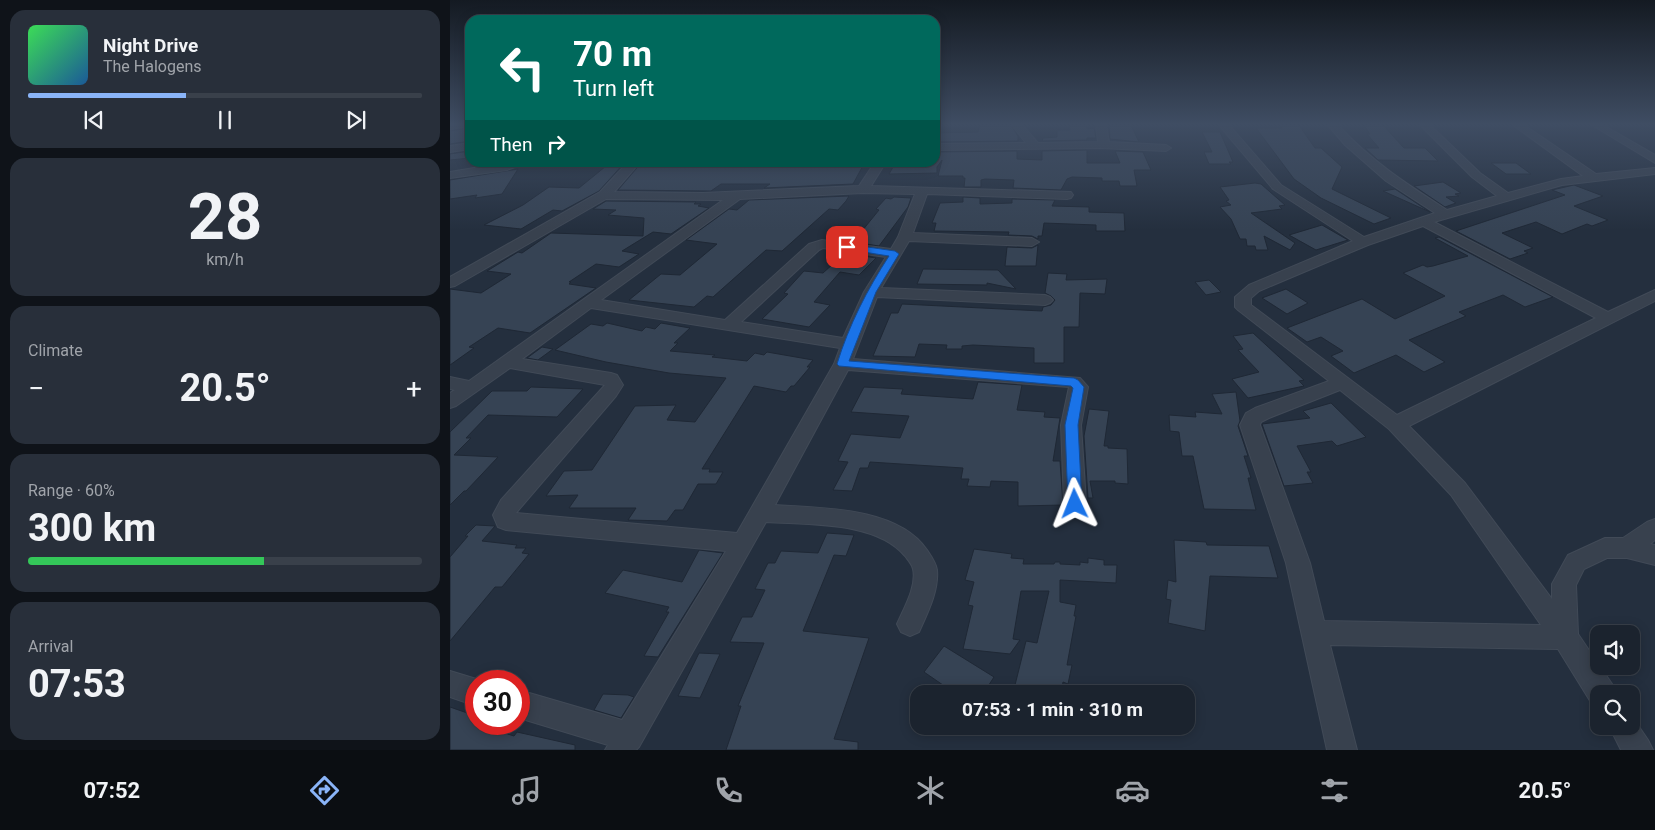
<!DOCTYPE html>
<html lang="en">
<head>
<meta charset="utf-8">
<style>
  :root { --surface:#1b232e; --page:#282f3a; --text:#f1f3f6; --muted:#a0a4aa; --line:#39404a; --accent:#8ab4f8 }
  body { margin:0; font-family:Roboto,sans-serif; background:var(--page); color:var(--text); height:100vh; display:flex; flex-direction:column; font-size:19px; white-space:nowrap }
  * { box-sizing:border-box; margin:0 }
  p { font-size:16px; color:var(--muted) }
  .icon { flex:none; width:28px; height:28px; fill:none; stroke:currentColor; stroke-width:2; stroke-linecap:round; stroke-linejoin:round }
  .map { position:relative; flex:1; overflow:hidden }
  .sheet { display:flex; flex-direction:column; gap:10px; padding:10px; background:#0f1319; width:450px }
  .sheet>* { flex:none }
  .hud { position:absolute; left:15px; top:15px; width:475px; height:152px; border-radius:15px; box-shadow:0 2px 12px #0003,0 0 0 1px var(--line); background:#00695c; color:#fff; overflow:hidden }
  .buttons { position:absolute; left:1140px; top:625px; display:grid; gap:10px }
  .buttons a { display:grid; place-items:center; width:50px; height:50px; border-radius:10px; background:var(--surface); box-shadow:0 2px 12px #0003,0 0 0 1px var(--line); font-size:25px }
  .speed { position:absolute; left:15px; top:670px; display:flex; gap:10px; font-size:25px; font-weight:700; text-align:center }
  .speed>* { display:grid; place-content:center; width:65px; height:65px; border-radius:50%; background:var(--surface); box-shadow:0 2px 12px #0003,0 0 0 1px var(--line); line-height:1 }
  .speed .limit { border:8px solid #d22; background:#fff; color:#111 }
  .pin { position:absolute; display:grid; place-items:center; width:42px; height:42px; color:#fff; margin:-21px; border-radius:10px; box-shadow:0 2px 8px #0006 }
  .me { position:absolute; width:55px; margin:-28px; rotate:358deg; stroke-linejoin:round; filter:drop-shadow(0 0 4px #0008) }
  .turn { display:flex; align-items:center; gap:18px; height:105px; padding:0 25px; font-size:22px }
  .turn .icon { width:65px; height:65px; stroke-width:2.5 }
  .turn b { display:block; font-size:35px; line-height:42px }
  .then { display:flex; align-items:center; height:48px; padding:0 25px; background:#0003; gap:10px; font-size:19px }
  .big { font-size:38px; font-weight:700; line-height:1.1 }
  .sheet .card { flex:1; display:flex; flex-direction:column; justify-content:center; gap:8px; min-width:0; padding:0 18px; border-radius:15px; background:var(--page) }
  .sheet .dial { align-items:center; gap:0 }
  .dial b { font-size:65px; line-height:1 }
  .song { display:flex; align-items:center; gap:15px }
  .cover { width:60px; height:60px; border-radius:8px; background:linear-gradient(135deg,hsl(130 70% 55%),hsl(210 70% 35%)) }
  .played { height:5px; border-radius:2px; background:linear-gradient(90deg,var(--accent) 40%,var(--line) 40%) }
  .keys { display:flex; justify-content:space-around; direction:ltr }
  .heat { display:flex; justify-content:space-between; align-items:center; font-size:28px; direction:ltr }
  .charge { height:8px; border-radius:4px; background:linear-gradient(90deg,#34c759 60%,var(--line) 0) }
  .trip { position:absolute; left:460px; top:685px; width:285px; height:50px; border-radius:15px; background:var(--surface); box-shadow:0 2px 12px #0003,0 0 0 1px var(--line); font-weight:700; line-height:50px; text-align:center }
  .tab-bar { display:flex; height:80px; justify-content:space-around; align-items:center; background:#0b0e12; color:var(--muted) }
  .tab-bar .icon { width:35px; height:35px }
  .tab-bar .active { color:var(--accent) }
  .tab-bar b { font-size:22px; color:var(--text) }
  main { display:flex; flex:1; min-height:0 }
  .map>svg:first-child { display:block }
</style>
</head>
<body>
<main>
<section class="sheet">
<div class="card">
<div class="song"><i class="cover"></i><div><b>Night Drive</b><p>The Halogens</p></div></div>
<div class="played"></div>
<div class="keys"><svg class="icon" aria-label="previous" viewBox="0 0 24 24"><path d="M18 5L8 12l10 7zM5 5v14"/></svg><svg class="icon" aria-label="pause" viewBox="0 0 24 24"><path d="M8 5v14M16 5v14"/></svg><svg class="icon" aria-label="next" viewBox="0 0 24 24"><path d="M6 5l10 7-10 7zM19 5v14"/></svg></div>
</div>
<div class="card dial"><b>28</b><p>km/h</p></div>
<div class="card"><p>Climate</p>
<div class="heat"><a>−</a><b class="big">20.5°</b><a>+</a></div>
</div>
<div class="card"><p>Range · 60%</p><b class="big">300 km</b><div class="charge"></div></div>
<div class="card"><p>Arrival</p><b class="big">07:53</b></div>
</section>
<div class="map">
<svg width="1205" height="750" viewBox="0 0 1205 750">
  <rect width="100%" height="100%" fill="#242f3e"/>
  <g fill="#364354" stroke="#1f2835">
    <polygon points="530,124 560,124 568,136 568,141 485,142 485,133 528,132"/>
    <polygon points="619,124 636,124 637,129 644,128 646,138 637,138 637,140 592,141 593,138 607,137 607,130 620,130"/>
    <polygon points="659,124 681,125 689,142 660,139"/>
    <polygon points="830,124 848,124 865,148 871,148 892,167 882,189 941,218 924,224 871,198 844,179 806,128 832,128"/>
    <polygon points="913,124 932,124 954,148 975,148 988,161 928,160 915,148 929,148 917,134 920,134"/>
    <polygon points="20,128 20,141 0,144 0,131"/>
    <polygon points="752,132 770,132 783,162 779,162 781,164 759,164 754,152 762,152"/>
    <polygon points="637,150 637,163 670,163 665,151 693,152 701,170 684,170 687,186 670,186 669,181 652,181 652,178 622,177 617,179 611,190 563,188 564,180 535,179 531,180 531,187 514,187 515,178 513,178 513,176 488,176 492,160 487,167 487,173 439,174 446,162 485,162 485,152 567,151 567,159 592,160 592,151"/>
    <polygon points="20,151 20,158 0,160 0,154"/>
    <polygon points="161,162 175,162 149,191 112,211 103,210 71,229 34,225 73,205 99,187 129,188"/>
    <polygon points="192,162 415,162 403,184 314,188 320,184 271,184 261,191 168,190"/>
    <polygon points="1041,163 1066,163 1081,174 1056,174"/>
    <polygon points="68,169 52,194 25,198 27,195 0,199 0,180"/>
    <polygon points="993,182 1011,193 1005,194 1009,196 996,197 1006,203 995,207 964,186"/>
    <polygon points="805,183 811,184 835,205 829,206 832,209 801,213 845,243 840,250 814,236 818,250 806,250 805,246 797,246 796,239 790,239 781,219 770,207 781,205 776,201 779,200 770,187"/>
    <polygon points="1124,185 1153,196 1124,206 1158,220 1142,226 1137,224 1112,234 1086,222 1052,233 1083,248 1074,251 1078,253 1060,259 1006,231 1115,195 1102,190"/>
    <polygon points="945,189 980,212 933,191"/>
    <polygon points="399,196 396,201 388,210 379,209 332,251 316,250 263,297 257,296 244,307 179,300 211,274 230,275 267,244 236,240 279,209 287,210 299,200"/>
    <polygon points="444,197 461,198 458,207 429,246 403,242 429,210 426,209 436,198 441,199"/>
    <polygon points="513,197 530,198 530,204 562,203 562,199 605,200 602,206 639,207 639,212 674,213 675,231 646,231 646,225 594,223 592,236 588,236 588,239 582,236 558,235 559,232 484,231 486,223 482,223 490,203 513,202"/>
    <polygon points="156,201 246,202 244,204 251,204 248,206 259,208 221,234 203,232 172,251 189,254 169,267 146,264 119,282 121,282 119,284 146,288 80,333 48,328 19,347 24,348 0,365 0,289 31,293 61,274 37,271 68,252 72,253 101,233 193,236 194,218 158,215 166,210 143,209"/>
    <polygon points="872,225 898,240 866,250 839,235"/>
    <polygon points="989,237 1103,297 1075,307 1053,295 1009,312 1016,316 959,340 995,362 974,372 946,355 904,373 881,356 893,351 871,337 857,342 837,328 912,299 945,319 995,296 953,273 973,265 977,267 983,266 1018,256 985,238"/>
    <polygon points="588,245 586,266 555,266 557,247 582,248"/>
    <polygon points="395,253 426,258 409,275 390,272 364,302 380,305 359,327 312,319 338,294 334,293 354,271 373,273"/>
    <polygon points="473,269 548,270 566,289 537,283 537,285 467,284"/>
    <polygon points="598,273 617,274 616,280 657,279 655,294 630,293 629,327 614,327 614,363 584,363 584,348 523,345 512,346 512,349 496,349 497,345 469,344 465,357 423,356 441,313 448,313 452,304 592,311 593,307 601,305 605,300 601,296 595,293"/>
    <polygon points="759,280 771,292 756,295 745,282"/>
    <polygon points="836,289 858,303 837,314 812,298"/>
    <polygon points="157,323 192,331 196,327 205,329 211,323 240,328 224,343 228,343 220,351 265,355 262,357 297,361 305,353 314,355 317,352 363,360 357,367 360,367 344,386 341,386 336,392 304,386 252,469 260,469 259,472 273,472 266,484 248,484 233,510 225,510 217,521 178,520 186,508 119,508 128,495 96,496 114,471 142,470 185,406 226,405 217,420 245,422 276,378 219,373 156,362 105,350 141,324 153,326"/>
    <polygon points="803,333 854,380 849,381 854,386 798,398 782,379 809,372 788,350 793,349 783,336"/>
    <polygon points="92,347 103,349 88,360 77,358"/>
    <polygon points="528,382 572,385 567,410 595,412 594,417 610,418 603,461 610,461 613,505 568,506 568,482 541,481 540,487 517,486 519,479 511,479 513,468 420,462 418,468 410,468 402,491 383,490 398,462 388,461 401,434 450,438 459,416 401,412 414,387 453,389 451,394 523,399"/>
    <polygon points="81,387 133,389 107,417 38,415 16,438 21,438 4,455 48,457 16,491 14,491 0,505 0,432 42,391 77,391"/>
    <polygon points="786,392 790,421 788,426 798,456 794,456 801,478 798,478 806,510 754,509 743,456 732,456 729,432 720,431 719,415 746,417 745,412 772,414 762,394"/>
    <polygon points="881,403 916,437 887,446 882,441 847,446 861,472 857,472 863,483 834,486 812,424 860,418 853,411"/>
    <polygon points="639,409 659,411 654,446 658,446 658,448 677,449 678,484 665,483 665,481 640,481 643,498 638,498 634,436"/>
    <polygon points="26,525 45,526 32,541 67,545 65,548 76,548 72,553 79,554 52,587 45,587 0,641 0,557 18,536 15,536"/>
    <polygon points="377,533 404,535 396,556 384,555 353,631 419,638 384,739 408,742 408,750 276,750 291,706 288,706 314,643 280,642 292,617 302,617 315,590 305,589 318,563 325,563 331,551 368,553"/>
    <polygon points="724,540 756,542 757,545 819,546 828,578 760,576 755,631 718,623 721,600 716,599 718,580 726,582"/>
    <polygon points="524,549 562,554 561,558 574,559 573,564 604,564 605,562 610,562 610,564 630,565 630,562 638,563 638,558 654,560 654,565 667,565 666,583 610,580 610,602 626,605 624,616 626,616 617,665 622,665 618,684 613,682 611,694 565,685 576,641 587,643 599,591 571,591 563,639 570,640 560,654 513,649 523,606 518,605 524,582 515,580"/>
    <polygon points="249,550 273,553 208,657 194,656 219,612 216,612 219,607 155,593 173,570 232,582"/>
    <polygon points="494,646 544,677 533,694 506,694 474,672"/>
    <polygon points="249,653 270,654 250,698 228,696"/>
    <polygon points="153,694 178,695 184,697 171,718 144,710"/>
    <polygon points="0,707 26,716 26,724 64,736 67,732 125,745 125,750 0,750"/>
  </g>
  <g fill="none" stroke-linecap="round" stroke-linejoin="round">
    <g stroke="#414a57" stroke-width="2">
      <g id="street">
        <polygon points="0,125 20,125 20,126 0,129"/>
        <polygon points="562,125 572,125 588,143 648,142 646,125 656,125 659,142 716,145 721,148 716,151 650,148 485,150 485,144 576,143"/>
        <path d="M769,125H779L831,185L914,237L985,213L936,181L895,145L878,125H888C921,161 955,183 997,210L1047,196L1022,177L970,125H980L1030,173L1058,193L1111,179L1133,176L1063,125H1074L1146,174L1205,168V174L1112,185L984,222L1158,312L1205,290V301L959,426L1015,483L1102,599V584L1118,555L1155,538H1173L1197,522L1205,519V540L1200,544L1205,545V565L1177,558H1157L1134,569L1126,585L1128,634L1162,684L1166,694H1149V706L1142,704L1108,649L880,645L907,750H877L836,563L790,425L796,413L805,408L879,381L788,310L785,307V297L799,285L903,241L823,189ZM973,226L1146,318L947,415L801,305V298L809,291L918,245ZM890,390L939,429L1001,495L1091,625L874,621L860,563L810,425L811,422L819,418Z"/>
        <polygon points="1142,125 1153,125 1205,155 1205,163"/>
        <polygon points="20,143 20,149 0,152 0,146"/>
        <polygon points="60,162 78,162 57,170 0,178 0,172"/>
        <path d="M178,162H190L164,192L253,193L409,186L425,162H436L421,186L621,192L623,195L621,198L617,199L477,194L463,233L582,238L589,242L582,246L459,241L431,288L595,295L600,297L603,300L600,303L595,305L427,297L403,359L630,378L638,387L631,425L636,503L633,509L625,511L617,509L614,503L611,425L619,387L398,370L325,505C372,508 448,507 477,550C481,556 486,563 487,570C489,591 477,614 469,632L460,636L451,632L447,624C454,608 467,586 463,569C462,564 458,560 455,556C426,521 358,525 316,522L189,747L186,750H155L158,745L69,718V690L172,720L276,551L56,530L48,527L43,515L51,500L155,385L60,368L6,406L0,408V393L5,390L0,389V377L19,381L273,200L156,199L5,286L0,287V277L150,192ZM413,193L465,194L448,237L441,249L372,240L359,244L275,320L151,300L290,199ZM373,248L436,257L414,292L393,338L291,322L369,250ZM141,308L390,348L384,364L287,533L66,513L166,396L173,385L167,375L161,373L72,359Z"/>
        <polygon points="0,671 33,681 26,681 26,706 0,697"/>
        <polygon points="1181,715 1198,740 1203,750 1171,750 1159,726 1181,726"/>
      </g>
    </g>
    <use href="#street" fill="#38414e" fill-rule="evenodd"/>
  </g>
  <linearGradient id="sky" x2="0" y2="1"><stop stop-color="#141a22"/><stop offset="0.54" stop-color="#3f4d63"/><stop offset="1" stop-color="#3f4d63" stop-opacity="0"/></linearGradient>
  <rect width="1205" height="230" fill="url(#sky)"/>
  <path fill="#1a73e8" stroke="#114b97" d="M397,244L445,251L449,254L426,292L399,361L624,378L628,380L634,387L628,425L632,504L630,507L625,509L620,507L618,504L615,425L623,388L621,386L389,366L387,364C399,325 417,290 439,256L394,249V245Z"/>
</svg>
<div class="buttons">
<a><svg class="icon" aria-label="sound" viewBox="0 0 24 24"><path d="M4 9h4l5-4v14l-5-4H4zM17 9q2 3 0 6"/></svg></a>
<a><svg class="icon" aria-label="search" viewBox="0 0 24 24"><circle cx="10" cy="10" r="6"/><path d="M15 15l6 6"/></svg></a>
</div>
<div class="speed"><div class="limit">30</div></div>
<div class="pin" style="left:397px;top:247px;background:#d93025"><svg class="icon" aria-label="arrive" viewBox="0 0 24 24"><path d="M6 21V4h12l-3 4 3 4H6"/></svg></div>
<svg class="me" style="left:625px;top:504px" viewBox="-20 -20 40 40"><path d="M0-17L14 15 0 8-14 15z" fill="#1a73e8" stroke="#fff" stroke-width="4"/></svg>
<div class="trip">07:53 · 1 min · 310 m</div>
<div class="hud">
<div class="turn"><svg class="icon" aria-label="left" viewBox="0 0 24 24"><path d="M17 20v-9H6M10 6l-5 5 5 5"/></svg><div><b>70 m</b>Turn left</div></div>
<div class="then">Then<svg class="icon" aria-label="right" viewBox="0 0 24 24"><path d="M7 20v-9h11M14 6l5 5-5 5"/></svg></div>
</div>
</div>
</main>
<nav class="tab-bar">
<b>07:52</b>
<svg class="icon active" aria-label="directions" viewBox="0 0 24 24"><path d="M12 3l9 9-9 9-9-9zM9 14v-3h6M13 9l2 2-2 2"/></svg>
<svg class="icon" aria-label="music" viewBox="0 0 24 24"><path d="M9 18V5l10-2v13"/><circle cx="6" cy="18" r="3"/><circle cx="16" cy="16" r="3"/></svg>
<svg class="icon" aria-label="phone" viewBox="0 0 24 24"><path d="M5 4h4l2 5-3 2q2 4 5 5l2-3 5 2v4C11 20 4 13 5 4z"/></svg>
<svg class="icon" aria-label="climate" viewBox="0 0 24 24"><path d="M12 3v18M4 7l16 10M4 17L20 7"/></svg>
<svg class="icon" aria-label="car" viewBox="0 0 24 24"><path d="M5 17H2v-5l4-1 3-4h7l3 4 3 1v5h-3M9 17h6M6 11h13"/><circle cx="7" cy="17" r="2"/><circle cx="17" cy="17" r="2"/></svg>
<svg class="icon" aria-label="filters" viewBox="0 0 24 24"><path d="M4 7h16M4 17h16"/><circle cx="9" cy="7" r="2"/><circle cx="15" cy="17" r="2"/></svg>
<b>20.5°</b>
</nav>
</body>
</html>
